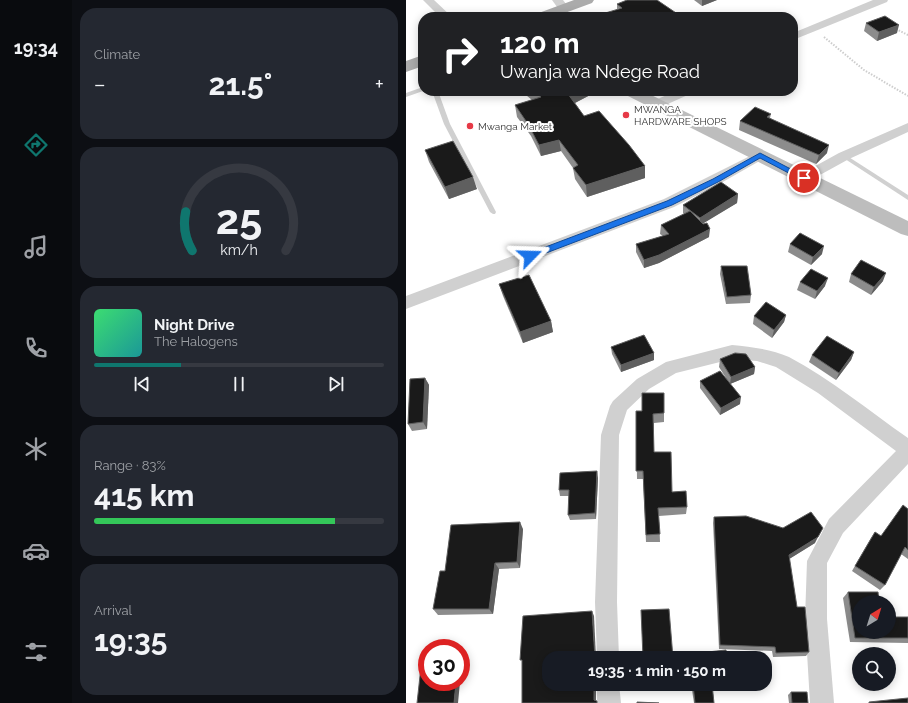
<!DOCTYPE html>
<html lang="en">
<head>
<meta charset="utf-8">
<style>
  :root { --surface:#171b24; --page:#242831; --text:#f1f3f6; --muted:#9ea1a6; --line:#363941; --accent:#0f766e }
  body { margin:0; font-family:Raleway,sans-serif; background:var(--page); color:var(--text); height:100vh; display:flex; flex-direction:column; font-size:15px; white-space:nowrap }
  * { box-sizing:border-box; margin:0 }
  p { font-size:13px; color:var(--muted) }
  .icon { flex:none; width:22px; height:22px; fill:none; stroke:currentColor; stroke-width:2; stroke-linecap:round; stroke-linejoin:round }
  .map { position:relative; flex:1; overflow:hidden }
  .drawer { display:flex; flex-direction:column; gap:8px; padding:8px; background:#0d0f14; width:334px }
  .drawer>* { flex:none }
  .guide { position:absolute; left:12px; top:12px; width:380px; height:84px; border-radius:16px; box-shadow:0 2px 10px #0003; background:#202124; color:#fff; overflow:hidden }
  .needle { width:26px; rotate:38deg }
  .buttons { position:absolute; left:446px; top:595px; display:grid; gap:8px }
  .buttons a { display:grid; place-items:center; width:44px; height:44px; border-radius:50%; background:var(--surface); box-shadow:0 2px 10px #0003; font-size:20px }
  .speed { position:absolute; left:12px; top:639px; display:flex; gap:8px; font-size:20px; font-weight:700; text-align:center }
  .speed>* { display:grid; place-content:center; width:52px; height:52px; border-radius:50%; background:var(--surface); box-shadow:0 2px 10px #0003; line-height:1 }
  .speed .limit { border:6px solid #d22; background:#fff; color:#111 }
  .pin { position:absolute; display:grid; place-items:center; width:34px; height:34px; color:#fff; margin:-17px; border:2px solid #fff; border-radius:50%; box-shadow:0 1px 4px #0007 }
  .me { position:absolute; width:44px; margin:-22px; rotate:68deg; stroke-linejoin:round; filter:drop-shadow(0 0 3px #0008) }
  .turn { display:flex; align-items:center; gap:14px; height:84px; padding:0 16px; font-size:18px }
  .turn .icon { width:52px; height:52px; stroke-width:2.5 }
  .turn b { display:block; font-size:28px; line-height:34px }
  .big { font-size:30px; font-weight:700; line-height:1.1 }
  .drawer .widget { flex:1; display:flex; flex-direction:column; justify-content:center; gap:6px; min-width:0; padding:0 14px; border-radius:16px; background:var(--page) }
  .drawer .dial { align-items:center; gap:0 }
  .dial svg { height:104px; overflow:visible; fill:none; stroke:var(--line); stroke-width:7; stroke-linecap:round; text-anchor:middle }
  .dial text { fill:var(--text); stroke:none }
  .song { display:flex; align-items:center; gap:12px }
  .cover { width:48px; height:48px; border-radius:6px; background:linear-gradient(135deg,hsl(140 70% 55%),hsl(180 70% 35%)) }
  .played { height:4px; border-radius:2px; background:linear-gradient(90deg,var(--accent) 30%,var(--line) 30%) }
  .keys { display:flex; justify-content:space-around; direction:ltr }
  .heat { display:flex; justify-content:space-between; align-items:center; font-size:22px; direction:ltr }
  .charge { height:6px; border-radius:3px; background:linear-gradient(90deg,#34c759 83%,var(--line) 0) }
  .trip { position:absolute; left:136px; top:651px; width:230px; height:40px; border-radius:16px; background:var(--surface); box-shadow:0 2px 10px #0003; font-weight:700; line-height:40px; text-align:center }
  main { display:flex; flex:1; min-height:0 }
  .tab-bar { display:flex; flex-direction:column; width:72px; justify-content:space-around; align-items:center; background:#090b0e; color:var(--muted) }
  .tab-bar .icon { width:28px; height:28px }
  .tab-bar .on { color:var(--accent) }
  .tab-bar b { font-size:18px; color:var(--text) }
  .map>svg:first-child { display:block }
</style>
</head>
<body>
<main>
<nav class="tab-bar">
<b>19:34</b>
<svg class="icon on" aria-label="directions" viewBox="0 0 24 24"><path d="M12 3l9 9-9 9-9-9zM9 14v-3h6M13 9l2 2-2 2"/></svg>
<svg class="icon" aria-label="music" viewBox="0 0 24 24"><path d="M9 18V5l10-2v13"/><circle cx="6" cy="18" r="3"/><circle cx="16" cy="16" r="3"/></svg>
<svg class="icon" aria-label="phone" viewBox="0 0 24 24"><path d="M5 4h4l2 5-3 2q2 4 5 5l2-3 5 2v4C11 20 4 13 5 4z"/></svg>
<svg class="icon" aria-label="climate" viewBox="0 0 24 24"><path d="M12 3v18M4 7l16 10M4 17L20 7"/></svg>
<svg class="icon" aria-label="car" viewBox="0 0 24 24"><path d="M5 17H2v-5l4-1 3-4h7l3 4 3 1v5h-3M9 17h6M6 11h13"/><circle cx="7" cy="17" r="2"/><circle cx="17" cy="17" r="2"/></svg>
<svg class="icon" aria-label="filters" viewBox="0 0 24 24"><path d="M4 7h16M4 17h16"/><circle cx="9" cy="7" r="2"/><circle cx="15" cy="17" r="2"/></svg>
</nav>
<section class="drawer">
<div class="widget"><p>Climate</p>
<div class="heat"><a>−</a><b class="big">21.5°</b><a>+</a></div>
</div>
<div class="widget dial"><svg viewBox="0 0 100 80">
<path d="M14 69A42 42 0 1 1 86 69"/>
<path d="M14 69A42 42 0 0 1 9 39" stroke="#0f766e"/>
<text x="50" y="56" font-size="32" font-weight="700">25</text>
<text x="50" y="72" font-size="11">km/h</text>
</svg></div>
<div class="widget">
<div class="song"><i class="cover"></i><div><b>Night Drive</b><p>The Halogens</p></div></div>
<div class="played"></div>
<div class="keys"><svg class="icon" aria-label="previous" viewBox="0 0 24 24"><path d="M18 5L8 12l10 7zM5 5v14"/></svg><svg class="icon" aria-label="pause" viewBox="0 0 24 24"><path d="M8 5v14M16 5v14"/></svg><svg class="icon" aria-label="next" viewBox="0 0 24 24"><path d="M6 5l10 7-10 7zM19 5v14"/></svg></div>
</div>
<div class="widget"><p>Range · 83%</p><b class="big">415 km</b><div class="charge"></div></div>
<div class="widget"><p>Arrival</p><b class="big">19:35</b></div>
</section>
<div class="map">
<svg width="502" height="703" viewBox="0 0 502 703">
  <rect width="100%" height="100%" fill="#fff"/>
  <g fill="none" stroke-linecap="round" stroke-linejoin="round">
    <g stroke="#cdcdcd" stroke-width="2" stroke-dasharray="1.5 1.5" stroke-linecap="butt">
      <polyline points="490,29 502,35"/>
      <polyline points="418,37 458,70 502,96"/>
    </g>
    <g fill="#d0d0d0" fill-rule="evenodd">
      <polygon points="17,87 17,91 0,97 0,93"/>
      <polygon points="26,91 32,91 44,124 90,212 89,214 87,214 84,212 38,124"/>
      <polygon points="438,154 502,195 502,200 436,157 436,155"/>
    </g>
    <g fill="#d0d0d0" fill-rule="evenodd">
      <polygon points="17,0 28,0 46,17 34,17"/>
      <polygon points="146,0 157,0 164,9 158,12 154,11"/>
      <polygon points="467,0 482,0 481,2 387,40 387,33"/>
      <polygon points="270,91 286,91 284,94 255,107 247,107 245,104 247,101"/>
      <polygon points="502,123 502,132 443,159 403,181 398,183 393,181 391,178 393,175 433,153"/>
      <polygon points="354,151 359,152 361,155 359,158 315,183 268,207 0,309 0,296 258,199"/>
      <path d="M326,345C345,347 365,349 383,357C425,379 463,411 502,438V464L437,533L421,563V619L428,703H404L399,619L401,561L423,519L490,451L412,393L370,367L351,361L326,359L270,373L243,389L221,410L213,435L211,602L213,658H191L189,602L195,435L204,406L207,401L231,379L260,362Z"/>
      <polygon points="191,684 213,684 215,703 191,703"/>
    </g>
    <polygon fill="#bdbdbd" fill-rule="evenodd" points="216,91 237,91 502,221 502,236 495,234 218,94"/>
    <g fill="#ababab" fill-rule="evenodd">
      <polygon points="168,0 188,0 186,3 148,17 128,17 130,14"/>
      <polygon points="17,55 17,66 0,72 0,61"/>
    </g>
  </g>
  <g fill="#8c8c8c">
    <polygon points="251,0 211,9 211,4"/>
    <polygon points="288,0 311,0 296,6"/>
    <polygon points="460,23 491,33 471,41 458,31"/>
    <polygon points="115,91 185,91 186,94 169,103 178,116 239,178 181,197 169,179 167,168 155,151 135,156 125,136 111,117 109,105 126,100"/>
    <polygon points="365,114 364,118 421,153 410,164 333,130 334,121"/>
    <polygon points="19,150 71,189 43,199 23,162"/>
    <polygon points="332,194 331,203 297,223 303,237 253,263 238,268 230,252 230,244 257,236 254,234 255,225 278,214 277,213 277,205"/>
    <polygon points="384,244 416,254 405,265 382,252"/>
    <polygon points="315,266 345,295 344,303 320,304 314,274"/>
    <polygon points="445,274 477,281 465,295 443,282"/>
    <polygon points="394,282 419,286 409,299 391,290"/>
    <polygon points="93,284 145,321 147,332 117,343 97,296"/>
    <polygon points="380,315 378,322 366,338 347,324 348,316"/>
    <polygon points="205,347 248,353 248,360 215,372 206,354"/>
    <polygon points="448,352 445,360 430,380 403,362 406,355"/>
    <polygon points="314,359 349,367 348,374 324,384 334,404 314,415 294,388 294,381 320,378 313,367"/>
    <polygon points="19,378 23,385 21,429 6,431 2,424"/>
    <polygon points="230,411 258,413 258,422 248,423 248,452 266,492 281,507 280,514 253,516 254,542 240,542 237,479 231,479"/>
    <polygon points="192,478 190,519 164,520 162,515 163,496 154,496 153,490"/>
    <polygon points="502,509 502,559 495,554 479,585 474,590 446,571 465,538 469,532 475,536"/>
    <polygon points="308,517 409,543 383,559 391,607 403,652 400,656 367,657 366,651 313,649 307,523"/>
    <polygon points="117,529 114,568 93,569 87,614 32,615 27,609 39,571"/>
    <polygon points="442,592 453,632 502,617 502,643 444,642 437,598"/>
    <polygon points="285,684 306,684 308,703 288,703"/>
    <polygon points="385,692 402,703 383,703 382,695"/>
  </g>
  <g fill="#5f5f5f">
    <polygon points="296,0 311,0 296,6"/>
    <polygon points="493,25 491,33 471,41 473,32"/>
    <polygon points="168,91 185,91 186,94 163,106 162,94"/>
    <polygon points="153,140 155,151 135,156 133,145"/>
    <polygon points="423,145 421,153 410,164 413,155"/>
    <polygon points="239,166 239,178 181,197 180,185"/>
    <polygon points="67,177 71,189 43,199 39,187"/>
    <polygon points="332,194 331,203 293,226 294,218"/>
    <polygon points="304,229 303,237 253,263 238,268 238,260"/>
    <polygon points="418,246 416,254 405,265 407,257"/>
    <polygon points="480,273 477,281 465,295 468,287"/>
    <polygon points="422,278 419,286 409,299 411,291"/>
    <polygon points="380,315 378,322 366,338 368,330"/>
    <polygon points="145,321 147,332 117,343 114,332"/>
    <polygon points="448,352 445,360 430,380 433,373"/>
    <polygon points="248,353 248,360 215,372 215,365"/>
    <polygon points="349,367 348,374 324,384 325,377"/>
    <polygon points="19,378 23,385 21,429 17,422"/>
    <polygon points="335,397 334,404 314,415 315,408"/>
    <polygon points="191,471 192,478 190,519 189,513"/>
    <polygon points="114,522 117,529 114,568 111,562"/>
    <polygon points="412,537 409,543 380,561 383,555"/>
    <polygon points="89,563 93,569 87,614 83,609"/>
    <polygon points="186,611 188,616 190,658 189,658"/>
    <polygon points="50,682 54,682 52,703 48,703"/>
    <polygon points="188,684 190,684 190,703 188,700"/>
  </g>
  <g fill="#1a1a1a" stroke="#5f5f5f">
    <polygon points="221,0 251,0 276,17 186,17 216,8 211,4"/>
    <polygon points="479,16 493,25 473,32 460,23"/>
    <polygon points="128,91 168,91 162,94 178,116 193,111 223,145 239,166 180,185 167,168 172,165 153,140 133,145 122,124 109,105 135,97"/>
    <polygon points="349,107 365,114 361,117 423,145 413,155 334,121"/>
    <polygon points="47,141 67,177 39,187 19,150"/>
    <polygon points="315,182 332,194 294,218 277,205"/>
    <polygon points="284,211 297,224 301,223 304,229 253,255 238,260 230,244 263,234 255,225"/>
    <polygon points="394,233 418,246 407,257 384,244"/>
    <polygon points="455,260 480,273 468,287 445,274"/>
    <polygon points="315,266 341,266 345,295 321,297"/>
    <polygon points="405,269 422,278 411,291 394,282"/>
    <polygon points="123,275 145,321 114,332 93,284"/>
    <polygon points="360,302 380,315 368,330 348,316"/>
    <polygon points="238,335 248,353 215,365 205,347"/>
    <polygon points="421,336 448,352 433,373 406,355"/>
    <polygon points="329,353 340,354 349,367 325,377 314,359"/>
    <polygon points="314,371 335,397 315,408 294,381"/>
    <polygon points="19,378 17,422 2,424 4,379"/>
    <polygon points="236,393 258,393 258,413 247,414 248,452 265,452 266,492 280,491 281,507 252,508 254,534 240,535 237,471 230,471 230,411 236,411"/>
    <polygon points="191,471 189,513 162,515 163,490 153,490 154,473"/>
    <polygon points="497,505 502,509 502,550 499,547 479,585 449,566 469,532 475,536"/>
    <polygon points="405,512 417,528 412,537 383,555 391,607 399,607 403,652 370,653 369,647 314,645 308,517 340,516 377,528"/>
    <polygon points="114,522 111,562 89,563 83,609 27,609 34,571 39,571 45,525"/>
    <polygon points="442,592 472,592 473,602 453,602 453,632 483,632 483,617 502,617 502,638 449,638"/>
    <polygon points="263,609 267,658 237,658 235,610"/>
    <polygon points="186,611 189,658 143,658 143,684 188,684 188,700 191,701 191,703 116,703 116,660 114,660 117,616"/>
    <polygon points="320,650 321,658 283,658 283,654"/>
    <polygon points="21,666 21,682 50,682 48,703 11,703 15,667"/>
    <polygon points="287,684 306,684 308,703 289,703"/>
    <polygon points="385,692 401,692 402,703 386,703"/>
    <polygon points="502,698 502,703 463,703 463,702"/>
    <polygon points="231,702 253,703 231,703"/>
  </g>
  <polygon fill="#1a73e8" stroke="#114b97" points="354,153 402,178 401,180 396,180 354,158 312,182 266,205 127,258 124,259 119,256 121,254 261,201 307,179"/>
  <g fill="#e63946" stroke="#fff" stroke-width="1.5">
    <circle cx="220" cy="115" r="4"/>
    <circle cx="64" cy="126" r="4"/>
  </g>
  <g text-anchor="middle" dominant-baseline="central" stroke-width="4" stroke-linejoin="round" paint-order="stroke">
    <g font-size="10" fill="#333" stroke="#fff" text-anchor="start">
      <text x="228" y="109">MWANGA<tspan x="228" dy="12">HARDWARE SHOPS</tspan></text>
      <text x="72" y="126">Mwanga Market</text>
    </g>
  </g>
</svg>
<div class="buttons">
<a><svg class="needle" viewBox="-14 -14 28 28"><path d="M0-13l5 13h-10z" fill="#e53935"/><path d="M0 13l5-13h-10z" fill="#9ea1a6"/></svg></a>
<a><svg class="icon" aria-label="search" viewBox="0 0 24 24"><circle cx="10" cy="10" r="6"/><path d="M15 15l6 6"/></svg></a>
</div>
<div class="speed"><div class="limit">30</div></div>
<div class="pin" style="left:398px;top:178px;background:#d93025"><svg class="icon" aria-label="arrive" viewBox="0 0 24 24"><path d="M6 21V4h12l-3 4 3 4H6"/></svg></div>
<svg class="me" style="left:124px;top:256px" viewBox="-20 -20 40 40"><path d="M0-17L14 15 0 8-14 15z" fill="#1a73e8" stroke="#fff" stroke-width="4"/></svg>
<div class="trip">19:35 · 1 min · 150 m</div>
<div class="guide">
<div class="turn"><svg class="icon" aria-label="right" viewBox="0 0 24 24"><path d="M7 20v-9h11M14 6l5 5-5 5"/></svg><div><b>120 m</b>Uwanja wa Ndege Road</div></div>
</div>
</div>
</main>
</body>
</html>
